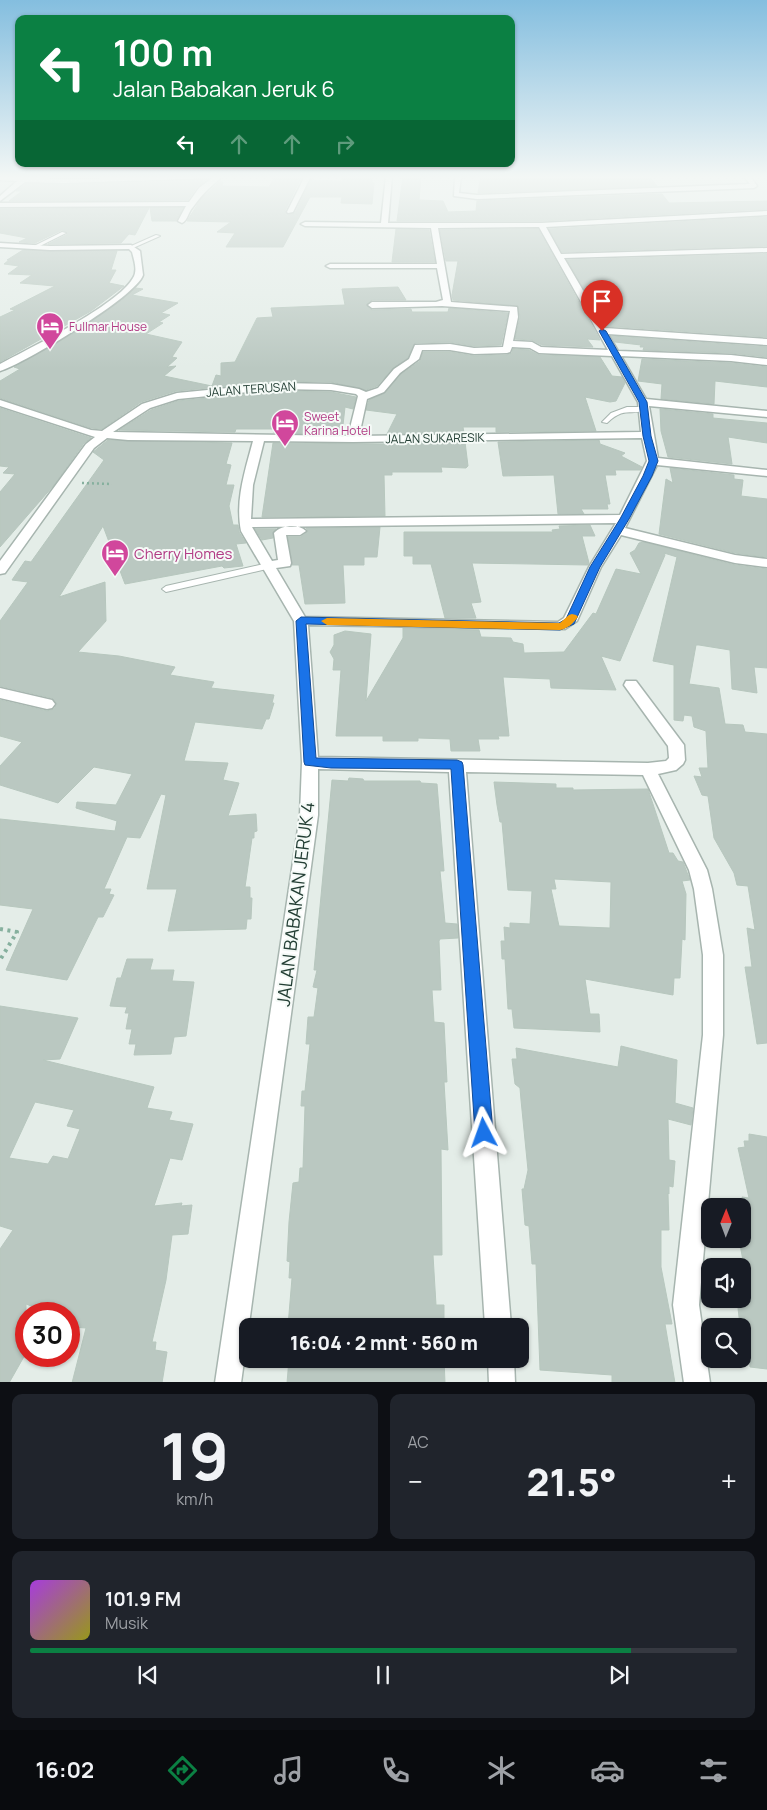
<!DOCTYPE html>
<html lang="id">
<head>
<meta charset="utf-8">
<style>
  :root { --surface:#171b24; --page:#20242c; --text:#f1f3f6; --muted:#9ea1a6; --line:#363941; --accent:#0b8043 }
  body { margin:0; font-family:Manrope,sans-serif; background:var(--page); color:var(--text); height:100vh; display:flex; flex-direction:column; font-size:19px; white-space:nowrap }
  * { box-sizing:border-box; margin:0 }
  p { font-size:16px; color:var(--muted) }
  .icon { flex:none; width:28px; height:28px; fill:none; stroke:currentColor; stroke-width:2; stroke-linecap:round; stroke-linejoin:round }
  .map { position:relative; height:1382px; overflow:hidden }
  .details { display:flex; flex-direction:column; gap:12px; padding:12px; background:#0d0f14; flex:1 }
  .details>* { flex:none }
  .hud { position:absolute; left:15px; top:15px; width:500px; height:152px; border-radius:10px; box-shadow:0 1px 4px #0004; background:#0b8043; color:#fff; overflow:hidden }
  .needle { width:32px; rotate:1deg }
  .tools { position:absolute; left:701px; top:1198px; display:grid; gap:10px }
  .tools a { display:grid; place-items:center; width:50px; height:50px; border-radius:10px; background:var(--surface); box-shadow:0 1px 4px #0004; font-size:25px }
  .speed { position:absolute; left:15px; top:1302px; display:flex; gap:10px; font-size:25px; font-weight:700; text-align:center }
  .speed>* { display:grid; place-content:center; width:65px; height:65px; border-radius:50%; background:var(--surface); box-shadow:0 1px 4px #0004; line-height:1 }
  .speed .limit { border:8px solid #d22; background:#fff; color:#111 }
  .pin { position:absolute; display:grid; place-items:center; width:42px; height:42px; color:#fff; margin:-51px -21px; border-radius:50% 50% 50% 0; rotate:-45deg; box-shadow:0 0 5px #0007 }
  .pin .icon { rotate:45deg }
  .me { position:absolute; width:55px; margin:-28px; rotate:356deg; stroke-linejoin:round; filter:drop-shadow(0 0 4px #0008) }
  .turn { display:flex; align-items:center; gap:18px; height:105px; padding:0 15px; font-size:22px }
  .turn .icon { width:65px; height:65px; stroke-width:2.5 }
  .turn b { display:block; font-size:35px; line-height:42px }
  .lanes { display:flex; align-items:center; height:48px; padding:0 15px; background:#0003; justify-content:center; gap:25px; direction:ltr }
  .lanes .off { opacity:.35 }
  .big { font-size:38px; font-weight:800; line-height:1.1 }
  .details .card { flex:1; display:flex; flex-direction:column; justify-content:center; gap:8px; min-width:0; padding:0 18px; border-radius:10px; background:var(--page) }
  .details .dial { align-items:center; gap:0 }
  .dial b { font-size:65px; line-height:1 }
  .song { display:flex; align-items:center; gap:15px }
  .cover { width:60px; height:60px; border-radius:8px; background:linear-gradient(135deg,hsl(280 70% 55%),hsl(60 70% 35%)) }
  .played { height:5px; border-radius:2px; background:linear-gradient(90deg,var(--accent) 85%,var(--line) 85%) }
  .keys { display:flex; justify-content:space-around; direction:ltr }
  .heat { display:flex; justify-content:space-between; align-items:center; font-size:28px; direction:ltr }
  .details .tiles { flex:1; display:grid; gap:12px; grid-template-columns:1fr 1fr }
  .card:last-child { grid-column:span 2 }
  .trip { position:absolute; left:239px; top:1318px; width:290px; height:50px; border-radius:10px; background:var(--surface); box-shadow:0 1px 4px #0004; font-weight:800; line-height:50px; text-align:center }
  .tab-bar { display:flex; height:80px; justify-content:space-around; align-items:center; background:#090b0e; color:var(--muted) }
  .tab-bar .icon { width:35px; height:35px }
  .tab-bar .active { color:var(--accent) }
  .tab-bar b { font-size:22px; color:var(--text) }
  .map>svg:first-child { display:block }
</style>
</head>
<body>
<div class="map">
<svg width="767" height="1383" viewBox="0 0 767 1383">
  <rect width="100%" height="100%" fill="#e4ede8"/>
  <g fill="#bac8c1" stroke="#b7c7be" fill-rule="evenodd">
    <polygon points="275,176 302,176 285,211 288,215 295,213 311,180 342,181 342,176 372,176 372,183 374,183 372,204 341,203 342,197 310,197 283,247 226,247 235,233 217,232 231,222 187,221 201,199 219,182 223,182 222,186 269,187"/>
    <polygon points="403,176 421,176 419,200 443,201 448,212 476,211 477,201 662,194 669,203 767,201 767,209 541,221 397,221"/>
    <polygon points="481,176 649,176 657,186 478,193"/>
    <polygon points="202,180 204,182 197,187 188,200 9,201 22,191 16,191 26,184 64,185"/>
    <polygon points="149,208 135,235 129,234 121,243 48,244 68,234 62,230 35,243 19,242 27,238 0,233 0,209"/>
    <polygon points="150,208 183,208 176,221 152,221"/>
    <polygon points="767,217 767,246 562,252 549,229"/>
    <polygon points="396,229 429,230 435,262 392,262"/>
    <polygon points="538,229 600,340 587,339 593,347 542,345 532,340 515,339 520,317 518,306 453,300 452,295 458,261 446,261 440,230"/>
    <polygon points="23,250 117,251 111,270 116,270 109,283 124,286 91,311 0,362 0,317 15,310 10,309 55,286 20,283 32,275 8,274 19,266 4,264 9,260 7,260"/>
    <polygon points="767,254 767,337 606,326 567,260"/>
    <polygon points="398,287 406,300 372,300 367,304 367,306 372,310 411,309 412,312 448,312 449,308 508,313 501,345 474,346 450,342 415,343 408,358 393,368 377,386 366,390 331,382 280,381 176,391 141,402 102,429 91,428 0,398 0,381 20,369 14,367 79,330 123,299 136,288 143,289 132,295 178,303 161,313 170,315 159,322 163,323 146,334 182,342 172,357 177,358 167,367 176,366 164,376 212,386 216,375 221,376 221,363 235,362 257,318 273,317 271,308 345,305 342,289"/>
    <polygon points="611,336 767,347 767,357 731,353 643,350 644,347 640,347 641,345 615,342"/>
    <polygon points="513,349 529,350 539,355 600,357 612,376 622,377 625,383 616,401 610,402 585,397 596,431 496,432 496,427 463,427 464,433 387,434 397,414 366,410 369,400 385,393 401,374 420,361 423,352 450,352 474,356 507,355 512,353"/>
    <polygon points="642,359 731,363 767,367 767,387 715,381 714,404 661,399 662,384 638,381"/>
    <polygon points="280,391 331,392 356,397 353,409 345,407 342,434 274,433 275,429 236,429 235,432 119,430 151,410 178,401"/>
    <polygon points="0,408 91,438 84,443 54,485 0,547 0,492 15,474 3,473 9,467 0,466"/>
    <polygon points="660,409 713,414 713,418 767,423 767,443 728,437 732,464 668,457 661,431"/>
    <polygon points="108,440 232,443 226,464 231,465 226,485 234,485 229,506 233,525 238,525 239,532 246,543 236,544 243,566 224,568 222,566 125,584 103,526 59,597 105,582 106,621 78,652 119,656 175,667 170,675 214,682 211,688 274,695 272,703 274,703 269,719 266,719 262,729 195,722 184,761 228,763 223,780 239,783 228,816 256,814 257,831 254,832 254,838 252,838 245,887 250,887 250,898 252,898 251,919 247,919 246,929 168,931 177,889 147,889 166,795 161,794 140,838 127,837 104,889 111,889 109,894 114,895 103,917 98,917 67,980 6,970 33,909 0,905 0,819 115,831 117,821 76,808 77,802 116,805 132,774 94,767 58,803 0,785 0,766 22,742 0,736 0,700 47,711 54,709 57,704 52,698 0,686 0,621 28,582 12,580 25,561 31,562 104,460 93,452"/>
    <polygon points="599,440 600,444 625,453 621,456 642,467 640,470 615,470 616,475 605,475 610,504 607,504 608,509 581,509 584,514 558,514 554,475 503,476 498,442"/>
    <polygon points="465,442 468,466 466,468 441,467 442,472 392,472 392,475 384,475 385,516 262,517 273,443 382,444"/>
    <polygon points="670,468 734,475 734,479 743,480 741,496 767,499 767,557 735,553 659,534 666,479 673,483"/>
    <polygon points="590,525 595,536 582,536 589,563 588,565 472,563 481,602 471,603 476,618 445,618 431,564 413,564 413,556 404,556 404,532 553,532 552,530 560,529 559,526"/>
    <polygon points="380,527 377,557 364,557 364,565 343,565 345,603 305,604 299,565 292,565 288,537 301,537 308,531 306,528"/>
    <polygon points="255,529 276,529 273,532 273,538 262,540"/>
    <polygon points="644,542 735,565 767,569 767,668 754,667 757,693 732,689 730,650 699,645 696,645 689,684 719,688 725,724 743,725 745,732 767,734 767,1043 757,1044 745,967 752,967 747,928 755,930 748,886 737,885 734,873 714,838 708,796 702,795 694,776 702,777 699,768 708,768 706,731 694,727 692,716 684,715 683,721 674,720 674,665 653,661 677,557 664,553 665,555 620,661 601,656 616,690 551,688 550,679 503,677 509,736 498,736 499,739 478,739 480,751 451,751 450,739 418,738 418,741 383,741 383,736 336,736 341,670 333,670 334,659 330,652 334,645 334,635 345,631 371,634 366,701 403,638 403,628 479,630 481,637 511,638 513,642 523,644 524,653 564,652 593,613 596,614 616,569 641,574 630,553 635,550 639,543"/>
    <polygon points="349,778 363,779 364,781 420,781 421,783 437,784 444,871 440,871 445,923 457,924 458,938 440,939 439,941 441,990 432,990 434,1022 444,1023 447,1082 444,1082 448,1150 441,1149 442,1255 433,1255 436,1305 444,1305 444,1326 288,1326 292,1278 289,1278 290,1262 287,1261 289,1222 293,1183 299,1182 300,1168 303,1168 305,1106 301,1106 302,1091 305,1091 310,1044 306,1044 308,1017 314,1017 318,988 313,987 317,970 314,970 332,780 348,781"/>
    <path d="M494,782L556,784V788H573V790L648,789L669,853H673L678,861L683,862L690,880L682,881L686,894L685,940L682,939L680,978H674L673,995L585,979L590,1014H599L600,1032L514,1028L512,1009H508L505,959H502L501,941H505L504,927L510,928V923L530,924L532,891L508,890L502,822H500L497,805ZM554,879L611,882L610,928L559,926L551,889H556Z"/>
    <polygon points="127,959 153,959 150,970 174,970 172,981 194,982 186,1036 174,1037 171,1054 134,1055 136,1044 129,1044 132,1029 126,1029 129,1013 125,1013 127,1007 110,1006 117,978 121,978"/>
    <path d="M0,1006L78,1018L60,1059L43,1060L154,1087L147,1108L172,1112L169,1120L193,1124L182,1160L170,1158L154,1206L182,1203L181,1206L192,1205L188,1234L172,1235L166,1280L152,1342H156L155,1350L167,1352L162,1383H72L86,1328L72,1327L73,1314L47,1312L26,1304V1353L9,1383H0V1249L13,1230L0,1226ZM35,1102L74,1110L67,1126L80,1129L68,1159L53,1156L48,1164L9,1158Z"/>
    <polygon points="621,1046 677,1060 675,1103 693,1108 691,1125 668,1119 669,1160 675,1161 673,1187 669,1186 669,1194 668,1193 669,1230 661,1230 661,1267 672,1324 665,1324 675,1383 612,1383 612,1375 540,1370 536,1264 532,1264 529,1226 525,1225 522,1189 524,1189 528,1170 521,1100 520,1088 515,1084 512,1059 517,1059 516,1048 618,1067"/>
    <polygon points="749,1134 767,1137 767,1369 750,1367 748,1342 742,1341 742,1326 740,1326 737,1299 742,1299 742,1265 744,1266 739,1239 742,1239 742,1221 746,1221 742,1197 749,1198 738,1148 745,1147 744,1141 749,1141"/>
    <polygon points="289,1359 444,1359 445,1383 287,1383"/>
  </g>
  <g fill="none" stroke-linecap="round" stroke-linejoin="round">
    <g stroke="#a7b5af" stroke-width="2">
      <g id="lane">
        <polygon points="62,232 66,233 36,248 32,247"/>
        <polygon points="156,235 160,236 133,248 129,247"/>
        <path d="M627,407H644L647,409C633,417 625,405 607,423L602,422L611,413Z"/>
        <polygon points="268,563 272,566 271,568 166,592 162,589 166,586"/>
      </g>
    </g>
    <g stroke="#a7b5af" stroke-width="3">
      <g id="street">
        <path d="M0,176L64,179L223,176C209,188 203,193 193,207C188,212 188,220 182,223L178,221L186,206L0,207V203L189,202L199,188L212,178L64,183L25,182L0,201V196L17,181L0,180Z"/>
        <polygon points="305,176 311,176 293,212 288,213 287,212"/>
        <path d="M386,176H392L388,223H541L767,211V215L546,227L561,254L767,248V252L564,258L605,328L767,339V345L608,334L618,351L731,355L767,359V365L731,361L621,356L646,399L767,411V417L649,406L658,458L767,470V476L657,465L625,528L735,555L767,559V567L735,563L621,535L601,567L577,621L565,629L308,625L318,757L648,763L666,761L669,758L668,746L624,685L626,681H636L684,745L685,760L683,764L676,770L658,774L707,870L712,889L723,955V1035L699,1305L710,1383H684L673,1305L703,1035V955L694,889L689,870L643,775L466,772L511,1326H485L449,772L318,769V815L241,1383H215L300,815L302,762L294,621L241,531C235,500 245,471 253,441L128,440L107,438L94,448L5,573L0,574V561L86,444L95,437L0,406V400L91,430L102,431L142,404L177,393L280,383L331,384L359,389L366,392L378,388L394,369L409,359L415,345L450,344L474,348L503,347L510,311L442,306L372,308L368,305L372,302H436L443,300L437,268H330L326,266L330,264H437L431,228L305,226L301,224L305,222L381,223ZM539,227L608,350L541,347L532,342L513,341L518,317L517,307L451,302L438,228ZM512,347L530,348L539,353L612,356L638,402L641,432L359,436L367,399L384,392L400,373L419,359L422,350H450L474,354L507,353L510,352ZM280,389L331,390L356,394L358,396L348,436L113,432L150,408L178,399ZM642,438L647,461L620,515L251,519L253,485L264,441L353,442ZM616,523L589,567L564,618L558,622L305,617L276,568L290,566L291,563L286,535H300L306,531C298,523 281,525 274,533L278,560L272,561L252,527Z"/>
        <polygon points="455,176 461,176 459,193 477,195 750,184 744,176 750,176 757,186 754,188 477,199 454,196"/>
        <path d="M0,243L50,246L131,245L140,251L143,275C137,296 24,364 0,371V364C30,348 118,305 133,278C138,271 134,260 132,252L129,249L50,250L0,247Z"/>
        <polygon points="0,688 52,700 55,704 52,708 47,709 0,698"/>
        <polygon points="488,1359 514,1359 515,1383 489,1383"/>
      </g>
    </g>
    <polyline stroke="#86b09e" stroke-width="2.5" stroke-dasharray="2 3" stroke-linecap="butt" points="82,483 112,484"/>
    <polyline stroke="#86b09e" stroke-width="4" stroke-dasharray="3 4.5" stroke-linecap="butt" points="0,929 17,932 0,960"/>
    <use href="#lane" fill="#fff" fill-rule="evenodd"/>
    <use href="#street" fill="#fff" fill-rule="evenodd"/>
  </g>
  <linearGradient id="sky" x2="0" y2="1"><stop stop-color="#84bedf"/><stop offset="0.48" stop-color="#f3f7f5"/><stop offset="1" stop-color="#f3f7f5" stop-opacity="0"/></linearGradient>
  <rect width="767" height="369" fill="url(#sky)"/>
  <polygon fill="#1a73e8" stroke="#114b97" points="602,329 606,331 647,402 651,436 658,461 652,476 629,519 600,567 574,624 560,630 306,624 316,758 457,760 462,762 463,765 493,1133 490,1139 484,1141 478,1139 475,1133 451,769 331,768 305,765 304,762 296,621 301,617 559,623 566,619 590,567 620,519 643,476 649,461 643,436 639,402 599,331"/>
  <path fill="#f59e0b" d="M572,614L576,615L578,617C572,624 569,628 560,630L327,625L321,621L327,618L560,623L569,615Z"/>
  <defs>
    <g id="hotel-pin" transform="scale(1.4375)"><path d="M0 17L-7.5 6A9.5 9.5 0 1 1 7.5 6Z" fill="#d1479c" stroke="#f5faf7"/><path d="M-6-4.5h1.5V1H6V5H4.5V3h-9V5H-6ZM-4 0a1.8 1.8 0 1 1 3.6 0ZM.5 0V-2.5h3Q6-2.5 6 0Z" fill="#fff"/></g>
  </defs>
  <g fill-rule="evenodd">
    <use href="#hotel-pin" x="50" y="326"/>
    <use href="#hotel-pin" x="285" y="423"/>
    <use href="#hotel-pin" x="115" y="553"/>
  </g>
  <g text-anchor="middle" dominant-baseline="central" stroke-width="4" stroke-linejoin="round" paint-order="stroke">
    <g font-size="12" fill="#b23c85" stroke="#f5faf7" text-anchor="start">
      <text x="69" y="326">Fullmar House</text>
      <text x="304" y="416">Sweet<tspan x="304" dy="14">Karina Hotel</tspan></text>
    </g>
    <g font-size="12" fill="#243f35" stroke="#f5faf7">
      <text transform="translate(251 389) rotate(-4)">JALAN TERUSAN</text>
      <text transform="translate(435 438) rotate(-1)">JALAN SUKARESIK</text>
    </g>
    <g font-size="15" fill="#b23c85" stroke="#f5faf7" text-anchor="start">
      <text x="134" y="553">Cherry Homes</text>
    </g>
    <g font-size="18" fill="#243f35" stroke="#f5faf7">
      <text transform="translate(295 904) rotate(-83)">JALAN BABAKAN JERUK 4</text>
    </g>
  </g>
</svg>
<div class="tools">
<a><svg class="needle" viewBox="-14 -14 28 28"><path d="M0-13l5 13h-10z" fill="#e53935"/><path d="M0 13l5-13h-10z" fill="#9ea1a6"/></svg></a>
<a><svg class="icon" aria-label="sound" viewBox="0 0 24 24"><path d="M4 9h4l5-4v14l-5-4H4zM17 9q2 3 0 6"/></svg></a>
<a><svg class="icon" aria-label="search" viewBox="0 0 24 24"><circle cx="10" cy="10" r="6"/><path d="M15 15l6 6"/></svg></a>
</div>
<div class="speed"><div class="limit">30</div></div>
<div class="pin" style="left:602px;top:331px;background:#d93025"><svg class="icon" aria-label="arrive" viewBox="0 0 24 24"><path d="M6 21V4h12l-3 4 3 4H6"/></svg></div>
<svg class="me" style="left:484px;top:1133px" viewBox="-20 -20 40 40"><path d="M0-17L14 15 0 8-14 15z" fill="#1a73e8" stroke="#fff" stroke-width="4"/></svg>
<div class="trip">16:04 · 2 mnt · 560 m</div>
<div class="hud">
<div class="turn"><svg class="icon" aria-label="left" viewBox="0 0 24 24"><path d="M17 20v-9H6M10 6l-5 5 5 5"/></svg><div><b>100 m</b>Jalan Babakan Jeruk 6</div></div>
<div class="lanes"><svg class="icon" aria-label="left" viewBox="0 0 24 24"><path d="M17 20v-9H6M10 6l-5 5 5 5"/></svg><svg class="icon off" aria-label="ahead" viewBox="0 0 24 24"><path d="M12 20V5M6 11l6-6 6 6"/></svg><svg class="icon off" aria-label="ahead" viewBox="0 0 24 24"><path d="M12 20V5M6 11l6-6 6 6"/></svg><svg class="icon off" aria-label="right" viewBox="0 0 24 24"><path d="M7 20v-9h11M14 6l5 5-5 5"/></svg></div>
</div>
</div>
<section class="details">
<div class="tiles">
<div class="card dial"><b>19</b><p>km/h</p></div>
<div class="card"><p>AC</p>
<div class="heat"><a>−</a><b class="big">21.5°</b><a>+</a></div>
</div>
<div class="card">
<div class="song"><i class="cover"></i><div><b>101.9 FM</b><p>Musik</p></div></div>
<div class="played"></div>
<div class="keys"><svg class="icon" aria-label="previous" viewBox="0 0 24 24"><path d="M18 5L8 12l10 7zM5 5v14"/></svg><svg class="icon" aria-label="pause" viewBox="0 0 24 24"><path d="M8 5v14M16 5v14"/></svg><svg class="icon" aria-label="next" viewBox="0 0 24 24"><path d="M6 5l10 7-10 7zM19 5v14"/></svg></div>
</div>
</div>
</section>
<nav class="tab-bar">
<b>16:02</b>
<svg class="icon active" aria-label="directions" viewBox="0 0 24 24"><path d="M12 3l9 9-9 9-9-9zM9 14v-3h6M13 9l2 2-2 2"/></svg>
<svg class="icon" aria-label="music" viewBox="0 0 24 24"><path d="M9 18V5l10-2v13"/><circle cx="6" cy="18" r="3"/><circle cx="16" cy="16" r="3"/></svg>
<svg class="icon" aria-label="phone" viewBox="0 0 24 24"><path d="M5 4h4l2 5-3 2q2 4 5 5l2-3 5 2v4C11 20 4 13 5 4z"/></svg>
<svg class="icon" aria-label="climate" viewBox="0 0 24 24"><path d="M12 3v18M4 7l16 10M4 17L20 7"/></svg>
<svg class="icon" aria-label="car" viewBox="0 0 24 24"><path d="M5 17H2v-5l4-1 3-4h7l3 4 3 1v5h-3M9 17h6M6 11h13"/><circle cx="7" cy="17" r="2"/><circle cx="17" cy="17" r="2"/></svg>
<svg class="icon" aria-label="filters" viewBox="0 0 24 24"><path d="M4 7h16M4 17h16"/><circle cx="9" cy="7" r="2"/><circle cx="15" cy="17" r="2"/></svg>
</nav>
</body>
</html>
